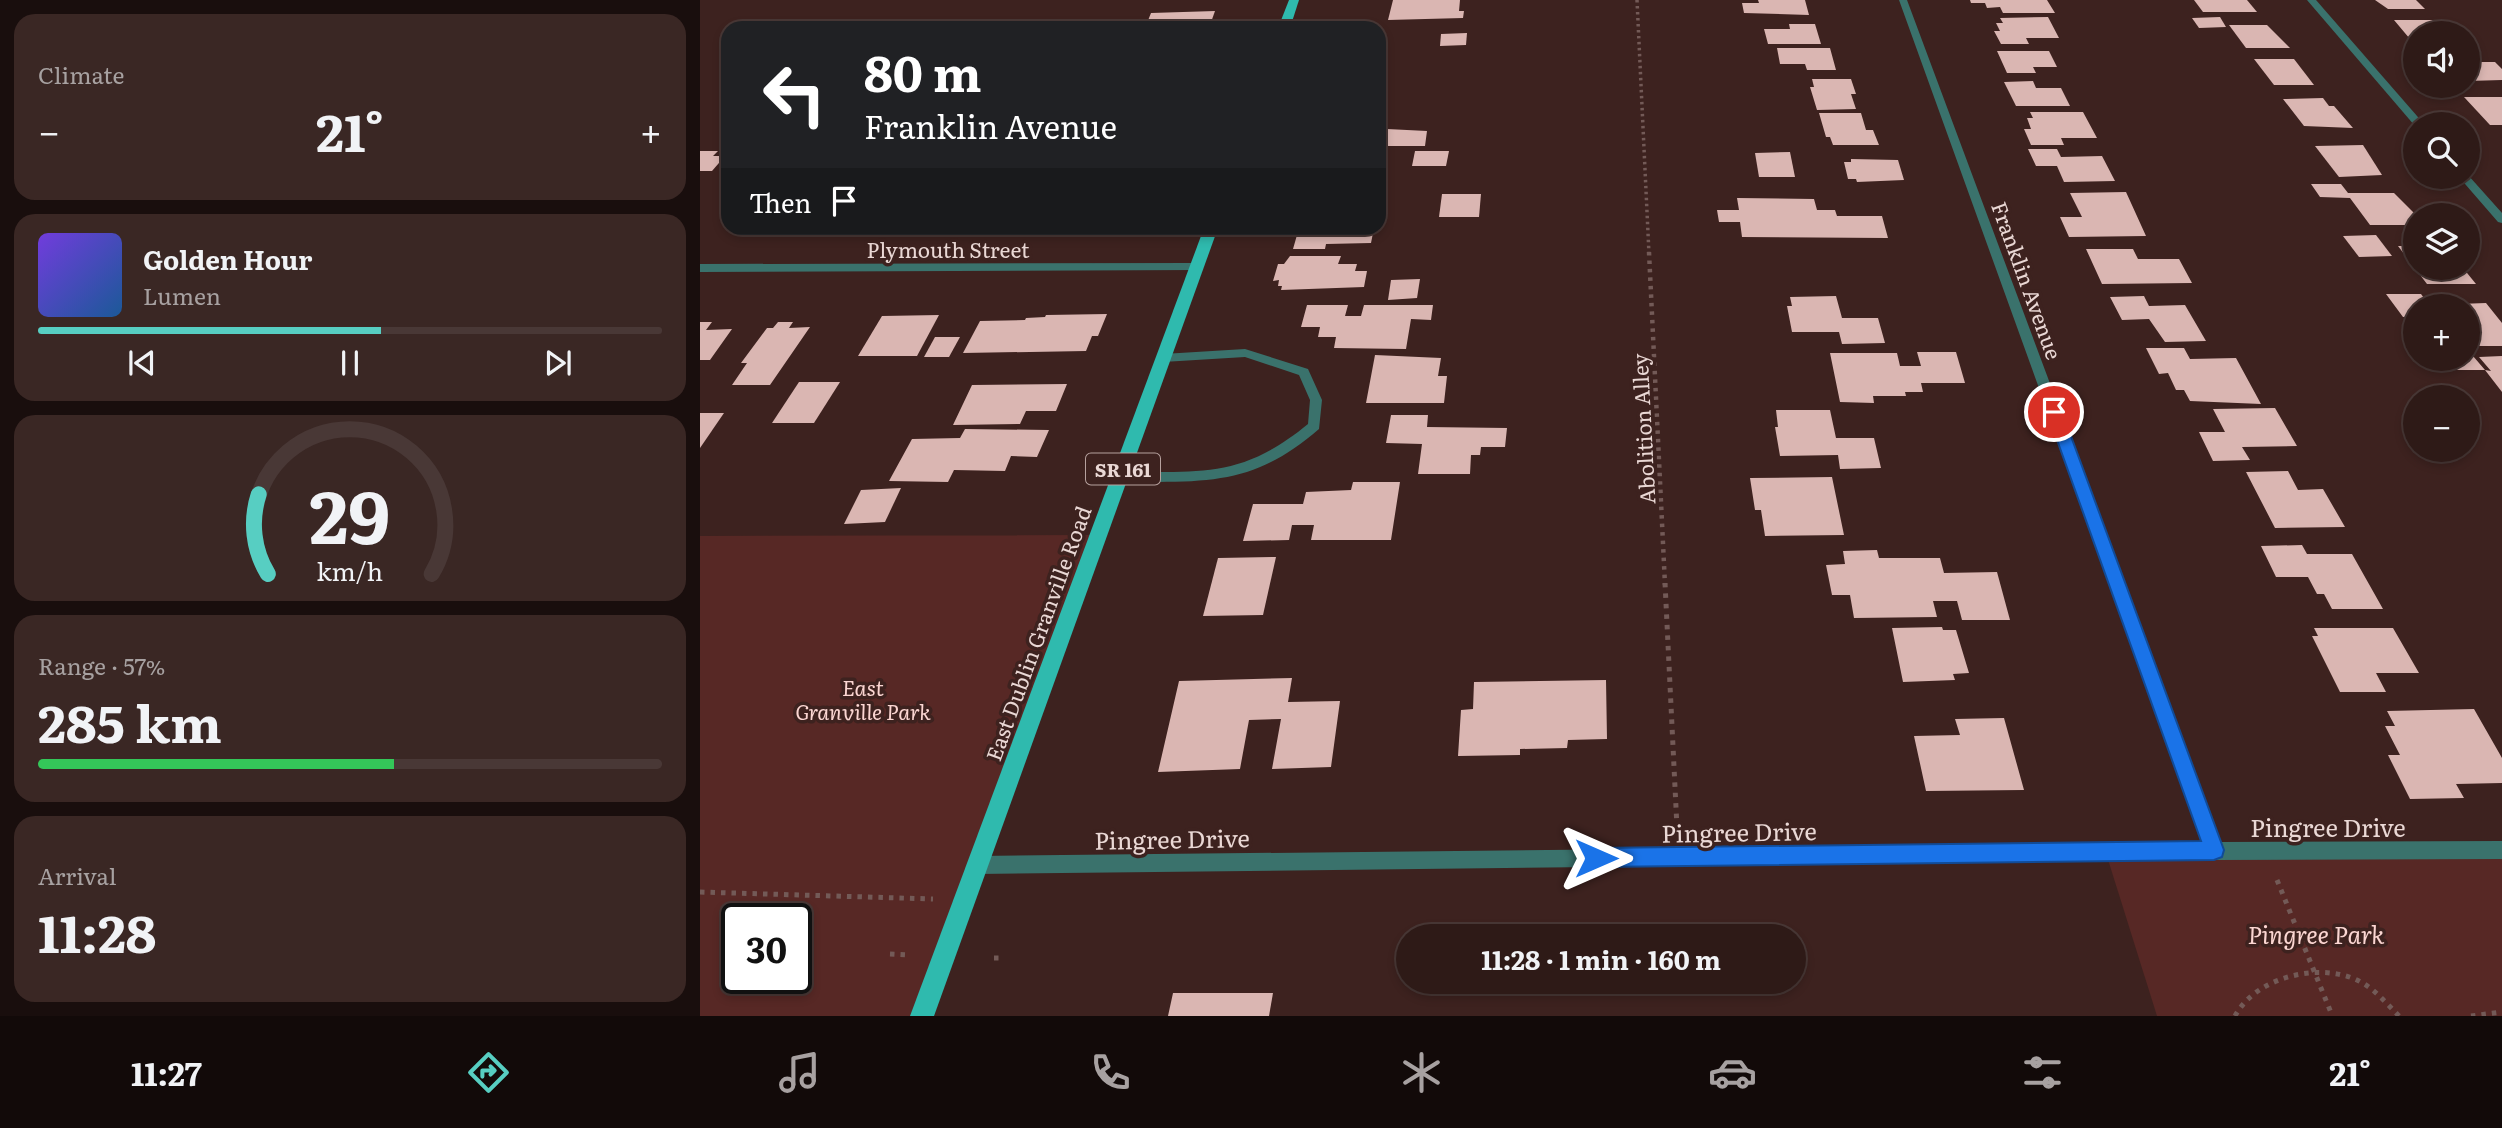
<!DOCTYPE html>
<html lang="en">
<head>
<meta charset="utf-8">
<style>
  :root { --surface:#2e1a17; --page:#3a2724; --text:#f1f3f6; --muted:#a7a1a1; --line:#493836; --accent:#57cec2 }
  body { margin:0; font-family:Literata,serif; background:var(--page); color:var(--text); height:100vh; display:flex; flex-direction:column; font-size:26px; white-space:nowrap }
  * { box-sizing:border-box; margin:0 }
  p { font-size:23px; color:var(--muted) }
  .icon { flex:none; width:38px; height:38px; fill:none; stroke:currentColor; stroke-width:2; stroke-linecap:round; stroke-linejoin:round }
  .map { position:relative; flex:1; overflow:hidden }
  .sheet { display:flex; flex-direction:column; gap:14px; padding:14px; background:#190e0d; width:700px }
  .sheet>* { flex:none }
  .guide { position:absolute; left:21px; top:21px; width:665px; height:214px; border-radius:21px; box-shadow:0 4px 10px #0003,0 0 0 2px var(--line); background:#202124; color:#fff; overflow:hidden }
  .fabs { position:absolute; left:1703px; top:21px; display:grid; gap:14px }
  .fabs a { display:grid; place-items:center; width:77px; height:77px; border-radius:50%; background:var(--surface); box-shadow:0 4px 10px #0003,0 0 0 2px var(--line); font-size:35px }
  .speed { position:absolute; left:21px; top:903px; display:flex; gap:14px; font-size:35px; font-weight:700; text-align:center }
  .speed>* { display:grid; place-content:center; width:91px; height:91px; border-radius:50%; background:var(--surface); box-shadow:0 4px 10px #0003,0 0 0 2px var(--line); line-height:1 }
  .speed .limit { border:4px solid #111; border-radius:10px; background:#fff; color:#111 }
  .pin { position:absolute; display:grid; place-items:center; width:60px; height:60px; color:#fff; margin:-30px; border:4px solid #fff; border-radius:50%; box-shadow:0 2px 7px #0007 }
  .me { position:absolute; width:77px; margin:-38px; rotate:90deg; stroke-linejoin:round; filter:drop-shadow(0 0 5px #0008) }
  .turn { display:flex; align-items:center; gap:24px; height:147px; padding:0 28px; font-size:32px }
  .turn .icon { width:91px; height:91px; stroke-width:2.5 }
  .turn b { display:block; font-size:49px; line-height:60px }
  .then { display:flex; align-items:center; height:66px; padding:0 28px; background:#0003; gap:14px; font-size:26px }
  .big { font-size:52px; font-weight:700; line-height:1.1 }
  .sheet .tile { flex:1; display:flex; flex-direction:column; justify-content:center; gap:10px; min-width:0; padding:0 24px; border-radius:21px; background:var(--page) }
  .sheet .dial { align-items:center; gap:0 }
  .dial svg { height:182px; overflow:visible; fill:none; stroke:var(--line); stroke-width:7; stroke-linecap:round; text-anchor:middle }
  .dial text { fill:var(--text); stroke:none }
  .song { display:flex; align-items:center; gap:21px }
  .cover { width:84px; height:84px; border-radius:10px; background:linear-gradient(135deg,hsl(260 70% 55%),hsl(210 70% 35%)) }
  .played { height:7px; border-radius:4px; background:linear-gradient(90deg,var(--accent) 55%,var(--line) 55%) }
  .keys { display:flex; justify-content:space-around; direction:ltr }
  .heat { display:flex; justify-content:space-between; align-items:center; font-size:38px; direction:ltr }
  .charge { height:10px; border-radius:5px; background:linear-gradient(90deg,#34c759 57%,var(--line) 0) }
  .trip { position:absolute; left:696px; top:924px; width:410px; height:70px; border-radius:35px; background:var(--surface); box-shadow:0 4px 10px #0003,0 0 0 2px var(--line); font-weight:700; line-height:70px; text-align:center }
  .tabs { display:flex; height:112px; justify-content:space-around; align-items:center; background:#120a09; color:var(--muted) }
  .tabs .icon { width:49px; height:49px }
  .tabs .active { color:var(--accent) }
  .tabs b { font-size:32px; color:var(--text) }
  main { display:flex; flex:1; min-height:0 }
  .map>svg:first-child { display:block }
</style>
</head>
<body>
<main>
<section class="sheet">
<div class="tile"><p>Climate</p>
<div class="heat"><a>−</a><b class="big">21°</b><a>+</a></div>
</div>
<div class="tile">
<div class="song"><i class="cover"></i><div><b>Golden Hour</b><p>Lumen</p></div></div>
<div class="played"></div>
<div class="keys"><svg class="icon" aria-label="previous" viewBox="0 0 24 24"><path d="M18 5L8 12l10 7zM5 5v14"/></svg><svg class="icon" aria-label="pause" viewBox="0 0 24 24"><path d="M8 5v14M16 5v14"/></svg><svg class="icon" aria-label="next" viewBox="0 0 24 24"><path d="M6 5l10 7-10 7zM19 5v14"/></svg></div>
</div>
<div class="tile dial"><svg viewBox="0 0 100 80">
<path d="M14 69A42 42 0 1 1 86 69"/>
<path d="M14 69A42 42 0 0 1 10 34" stroke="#57cec2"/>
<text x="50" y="56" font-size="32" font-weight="700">29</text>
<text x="50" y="72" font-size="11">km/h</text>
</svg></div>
<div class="tile"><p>Range · 57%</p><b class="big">285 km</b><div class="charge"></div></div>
<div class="tile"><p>Arrival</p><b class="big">11:28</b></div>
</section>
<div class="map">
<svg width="1802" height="1016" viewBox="0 0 1802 1016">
  <rect width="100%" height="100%" fill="#3d221f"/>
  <g fill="#572825" fill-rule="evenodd">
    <path d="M396,535L221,1016H0V536ZM37,919H96V978H37Z"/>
    <polygon points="1405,850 1802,850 1802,1016 1457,1016"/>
  </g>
  <g fill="#dab6b2">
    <polygon points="693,0 760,0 759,11 764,11 763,18 688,20"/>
    <polygon points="1058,0 1105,0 1109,15 1044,13 1042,3 1059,3"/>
    <polygon points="1270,0 1347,0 1355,13 1303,13 1300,7 1287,8 1285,3 1271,3"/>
    <polygon points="1494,0 1547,0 1557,12 1503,12"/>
    <polygon points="1675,0 1716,0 1725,9 1688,9"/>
    <polygon points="515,11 509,28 445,28 451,13"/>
    <polygon points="1348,17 1359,38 1326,38 1329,44 1301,44 1294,31 1300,31 1296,23 1303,23 1300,18"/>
    <polygon points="1520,17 1526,27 1499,28 1492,18"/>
    <polygon points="382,20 407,20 403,28 378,28"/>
    <polygon points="1694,20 1733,20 1746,33 1715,33 1715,45"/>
    <polygon points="1089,24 1115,24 1121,44 1068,44 1064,29 1090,29"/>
    <polygon points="1529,25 1567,25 1590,48 1546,48"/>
    <polygon points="767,33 766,45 740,46 741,34"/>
    <polygon points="1077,48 1130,48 1136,70 1107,70 1105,64 1080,64"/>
    <polygon points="1297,51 1349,51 1357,67 1333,67 1336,73 1307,73"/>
    <polygon points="1768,56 1773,56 1780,62 1795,62 1802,69 1802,80 1768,81"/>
    <polygon points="1554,59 1594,59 1614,85 1574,85"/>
    <polygon points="1112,79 1151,79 1156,94 1151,94 1156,109 1117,110 1110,87 1114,87"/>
    <polygon points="1333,81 1336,88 1361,88 1370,106 1316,106 1304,82"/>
    <polygon points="1764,97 1802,97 1802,125 1790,125"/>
    <polygon points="1623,98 1629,106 1634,106 1653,128 1604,126 1583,99"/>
    <polygon points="1330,112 1383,112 1397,138 1361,138 1364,145 1331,145 1324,129 1331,129 1327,118 1333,118"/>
    <polygon points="1119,113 1161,113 1166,130 1173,130 1179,145 1133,145 1130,137 1126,137"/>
    <polygon points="679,123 688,123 687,129 727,131 725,146 679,146"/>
    <polygon points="1663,145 1682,175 1639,177 1615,146"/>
    <polygon points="1328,149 1357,149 1361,157 1402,156 1415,181 1364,182 1357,166 1336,166"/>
    <polygon points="0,151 18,151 13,156 25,156 12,171 0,171"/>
    <polygon points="715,151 749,151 746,166 712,166"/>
    <polygon points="1090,152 1095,177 1059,177 1055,153"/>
    <polygon points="1151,159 1198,160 1204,180 1157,182 1156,179 1148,179 1144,162 1151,162"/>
    <polygon points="1611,184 1641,184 1648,193 1694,193 1715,214 1715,225 1670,225 1650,198 1620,197"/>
    <polygon points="1426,192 1446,236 1369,237 1360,217 1382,217 1370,193"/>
    <polygon points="742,194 781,194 779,217 739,217"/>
    <polygon points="1037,198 1114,199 1117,210 1135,210 1137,216 1182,216 1188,238 1042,237 1040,222 1019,222 1017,210 1039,210"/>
    <polygon points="599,228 674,228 671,243 626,244 625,249 593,249"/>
    <polygon points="1676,235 1692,256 1659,257 1643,236"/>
    <polygon points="1698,246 1715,246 1715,268 1763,268 1776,284 1727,284"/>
    <polygon points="1386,249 1433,249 1438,259 1479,259 1492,283 1402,284"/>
    <polygon points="590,256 641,256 638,264 657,264 655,271 667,271 664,287 581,290 582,286 578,286 579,280 573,281 578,264 584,264"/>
    <polygon points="720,279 717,298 688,300 691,280"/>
    <polygon points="1686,294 1721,294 1730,306 1715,306 1715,317 1703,317"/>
    <polygon points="1136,296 1142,318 1178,318 1185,343 1142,344 1139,332 1092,332 1087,306 1092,306 1090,297"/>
    <polygon points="1444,296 1449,306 1485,305 1506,341 1465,342 1449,319 1422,320 1410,297"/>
    <polygon points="1786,303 1802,323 1802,346 1773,346 1768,339 1768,306 1759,306 1759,304"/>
    <polygon points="607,305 648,305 645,316 661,316 664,305 733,305 731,320 711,319 706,349 634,348 636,337 618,337 620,327 601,327"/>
    <polygon points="407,314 398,336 392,336 386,351 263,353 280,321 325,320 326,318 345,317 346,315"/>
    <polygon points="239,315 217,356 158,356 182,316"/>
    <polygon points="0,322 12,322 6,330 32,329 10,360 0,360"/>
    <polygon points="78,322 93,322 89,328 110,327 70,385 32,385 47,363 41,363 67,328 73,328"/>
    <polygon points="235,337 260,337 249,357 224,357"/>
    <polygon points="1446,348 1484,348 1490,359 1536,358 1561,404 1490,401 1484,390 1476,390 1468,373 1459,374"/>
    <polygon points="1217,352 1256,352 1265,383 1221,383 1223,392 1205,392 1206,396 1173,396 1174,403 1140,402 1130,353 1197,353 1200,366 1221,366"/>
    <polygon points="675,355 741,358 738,376 747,376 744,403 666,403"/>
    <polygon points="1768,356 1773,356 1785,370 1744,370 1737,359 1768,359"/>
    <polygon points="1802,356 1802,392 1785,370 1791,371 1779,357"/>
    <polygon points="99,382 140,382 114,423 72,423"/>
    <polygon points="367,384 356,411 326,411 320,424 253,425 272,385"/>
    <polygon points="1575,408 1597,446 1542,447 1550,460 1513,461 1499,432 1525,432 1513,409"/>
    <polygon points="1076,410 1130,410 1136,438 1174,438 1181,468 1140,469 1138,455 1080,456 1075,427 1078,427"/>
    <polygon points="0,413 24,413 0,448"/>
    <polygon points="691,415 728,415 727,427 807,428 805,447 781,447 780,455 771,455 770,474 718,474 722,444 686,443"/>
    <polygon points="265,429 349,430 337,457 311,456 305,471 254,470 248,482 189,481 212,439 260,438"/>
    <polygon points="1588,471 1598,490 1623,489 1645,527 1575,528 1546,472"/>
    <polygon points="1132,477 1144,535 1065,536 1061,510 1055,510 1050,478"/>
    <polygon points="653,482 700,482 691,540 611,540 614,525 592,525 589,540 543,541 553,504 603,504 606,492 651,490"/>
    <polygon points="201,488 185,522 144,524 161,490"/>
    <polygon points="1602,545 1607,554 1652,554 1683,609 1632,609 1624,594 1617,594 1608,577 1576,577 1561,546"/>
    <polygon points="1177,550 1179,558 1240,558 1244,573 1297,572 1310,620 1262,620 1257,601 1233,601 1237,617 1154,618 1150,595 1132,595 1126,565 1145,564 1143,551"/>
    <polygon points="576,557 563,615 503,616 518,558"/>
    <polygon points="1242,627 1243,630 1256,630 1269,673 1253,674 1255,680 1203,682 1192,628"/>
    <polygon points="1614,628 1693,628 1719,673 1676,673 1686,692 1640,692 1612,636 1618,636"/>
    <polygon points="592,678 588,702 640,701 631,767 572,769 581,719 549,720 540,769 458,772 479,681"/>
    <polygon points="906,680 907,739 868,740 867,748 820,749 820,755 758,756 761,710 773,709 774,682"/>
    <polygon points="1774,709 1802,758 1802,783 1756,784 1764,798 1710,799 1688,755 1700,755 1685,726 1695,726 1687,711"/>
    <polygon points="1304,718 1324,790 1226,791 1214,736 1260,735 1255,719"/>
    <polygon points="473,993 573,993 569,1016 468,1016"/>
  </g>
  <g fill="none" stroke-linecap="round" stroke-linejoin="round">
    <polyline stroke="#735a57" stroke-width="3.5" stroke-dasharray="2.5 3.5" stroke-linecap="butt" points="937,0 949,254"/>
    <polyline stroke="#735a57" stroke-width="4.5" stroke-dasharray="3.5 5" stroke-linecap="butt" points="949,252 965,585"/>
    <g stroke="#735a57" stroke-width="5" stroke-dasharray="4.5 6" stroke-linecap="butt">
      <polyline points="965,583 977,828"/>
      <polyline points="1577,880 1632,1015"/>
      <polyline points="0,892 233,899"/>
      <polyline points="190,954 208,955"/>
      <polyline points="294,958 304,958"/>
      <path d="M1535,1016C1556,977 1618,962 1657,980C1674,988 1686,1003 1699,1016"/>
      <polyline points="1771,1016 1802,1012"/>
    </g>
    <path fill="#3a726c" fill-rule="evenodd" d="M545,349L608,369L622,400L619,429C565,475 528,482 458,482C445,482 428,484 415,481L413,477L420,472C501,471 541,479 608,424L610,400L599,375L545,357L463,362L457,358L463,354Z"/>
    <g fill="#3a726c" fill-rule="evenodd">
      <polygon points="1199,0 1207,0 1521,842 1802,841 1802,859 1515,860 277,874 271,871 268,865 271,859 277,856 1503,843"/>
      <polygon points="1607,0 1616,0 1724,124 1715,126"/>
      <polygon points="1768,175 1802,213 1802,223 1798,222 1759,177 1768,177"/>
      <polygon points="496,263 502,267 500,270 0,272 0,264"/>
    </g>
    <g fill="#2fbaae" fill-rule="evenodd">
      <polygon points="589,0 599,0 590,28 578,28"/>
      <polygon points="504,228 518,228 234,1016 210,1016"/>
    </g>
  </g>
  <polygon fill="#1a73e8" stroke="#114b97" stroke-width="2" points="1354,407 1362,412 1524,850 1522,857 1514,860 896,867 889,864 886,858 889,851 896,848 1501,841 1347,412"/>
  <g text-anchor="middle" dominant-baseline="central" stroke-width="7" stroke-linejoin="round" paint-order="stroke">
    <rect fill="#3d221f" stroke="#b6a19e" stroke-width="2" x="386" y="453.5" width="74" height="31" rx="5"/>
    <g font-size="19" font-weight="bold" fill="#ead8d5">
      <text x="423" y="469">SR 161</text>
    </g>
    <g font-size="21" fill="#ead8d5" stroke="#3d221f">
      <text x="248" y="248">Plymouth Street</text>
      <text transform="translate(1328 280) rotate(70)">Franklin Avenue</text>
      <text transform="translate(942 429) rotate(-93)">Abolition Alley</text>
      <text transform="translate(337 633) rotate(-70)">East Dublin Granville Road</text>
    </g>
    <g font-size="21" font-style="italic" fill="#fbd6d2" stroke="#3d221f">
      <text x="163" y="686">East<tspan x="163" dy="24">Granville Park</tspan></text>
    </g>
    <g font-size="24" fill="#ead8d5" stroke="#3d221f">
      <text x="1628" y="826">Pingree Drive</text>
      <text transform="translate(1039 831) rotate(-1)">Pingree Drive</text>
      <text transform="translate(472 838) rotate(-1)">Pingree Drive</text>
    </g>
    <g font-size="24" font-style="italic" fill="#fbd6d2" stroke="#3d221f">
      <text x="1616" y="933">Pingree Park</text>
    </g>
  </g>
</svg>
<div class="fabs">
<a><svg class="icon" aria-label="sound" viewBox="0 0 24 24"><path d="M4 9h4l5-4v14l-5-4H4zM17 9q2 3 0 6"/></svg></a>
<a><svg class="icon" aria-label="search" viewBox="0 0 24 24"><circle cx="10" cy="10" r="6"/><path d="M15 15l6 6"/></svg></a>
<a><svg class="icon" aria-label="layers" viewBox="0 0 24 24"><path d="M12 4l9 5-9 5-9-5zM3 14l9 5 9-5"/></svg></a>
<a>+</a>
<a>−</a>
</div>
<div class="speed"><div class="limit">30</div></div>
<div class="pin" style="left:1354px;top:412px;background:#d93025"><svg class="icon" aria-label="arrive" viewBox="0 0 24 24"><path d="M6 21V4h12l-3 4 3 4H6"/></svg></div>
<svg class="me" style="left:896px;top:858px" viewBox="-20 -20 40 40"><path d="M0-17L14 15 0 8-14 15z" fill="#1a73e8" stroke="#fff" stroke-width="4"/></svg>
<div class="trip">11:28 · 1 min · 160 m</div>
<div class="guide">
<div class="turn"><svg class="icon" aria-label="left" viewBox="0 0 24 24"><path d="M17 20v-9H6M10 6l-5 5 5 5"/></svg><div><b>80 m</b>Franklin Avenue</div></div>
<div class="then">Then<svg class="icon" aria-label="arrive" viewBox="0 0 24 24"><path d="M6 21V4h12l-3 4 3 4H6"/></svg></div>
</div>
</div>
</main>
<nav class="tabs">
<b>11:27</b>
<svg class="icon active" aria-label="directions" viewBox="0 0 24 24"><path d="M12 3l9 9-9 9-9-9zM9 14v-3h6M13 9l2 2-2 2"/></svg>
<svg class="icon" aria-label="music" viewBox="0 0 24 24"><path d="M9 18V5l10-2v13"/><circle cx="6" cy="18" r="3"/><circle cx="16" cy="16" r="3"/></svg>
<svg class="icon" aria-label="phone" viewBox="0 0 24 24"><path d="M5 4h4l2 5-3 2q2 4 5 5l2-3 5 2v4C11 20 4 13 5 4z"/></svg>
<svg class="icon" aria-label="climate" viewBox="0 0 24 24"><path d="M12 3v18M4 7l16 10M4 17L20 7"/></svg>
<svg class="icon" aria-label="car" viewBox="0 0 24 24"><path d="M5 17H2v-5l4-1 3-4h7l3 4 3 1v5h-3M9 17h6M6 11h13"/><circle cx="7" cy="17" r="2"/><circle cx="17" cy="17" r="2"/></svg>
<svg class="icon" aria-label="filters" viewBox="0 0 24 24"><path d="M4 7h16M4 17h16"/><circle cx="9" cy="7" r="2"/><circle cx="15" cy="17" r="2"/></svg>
<b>21°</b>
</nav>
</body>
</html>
